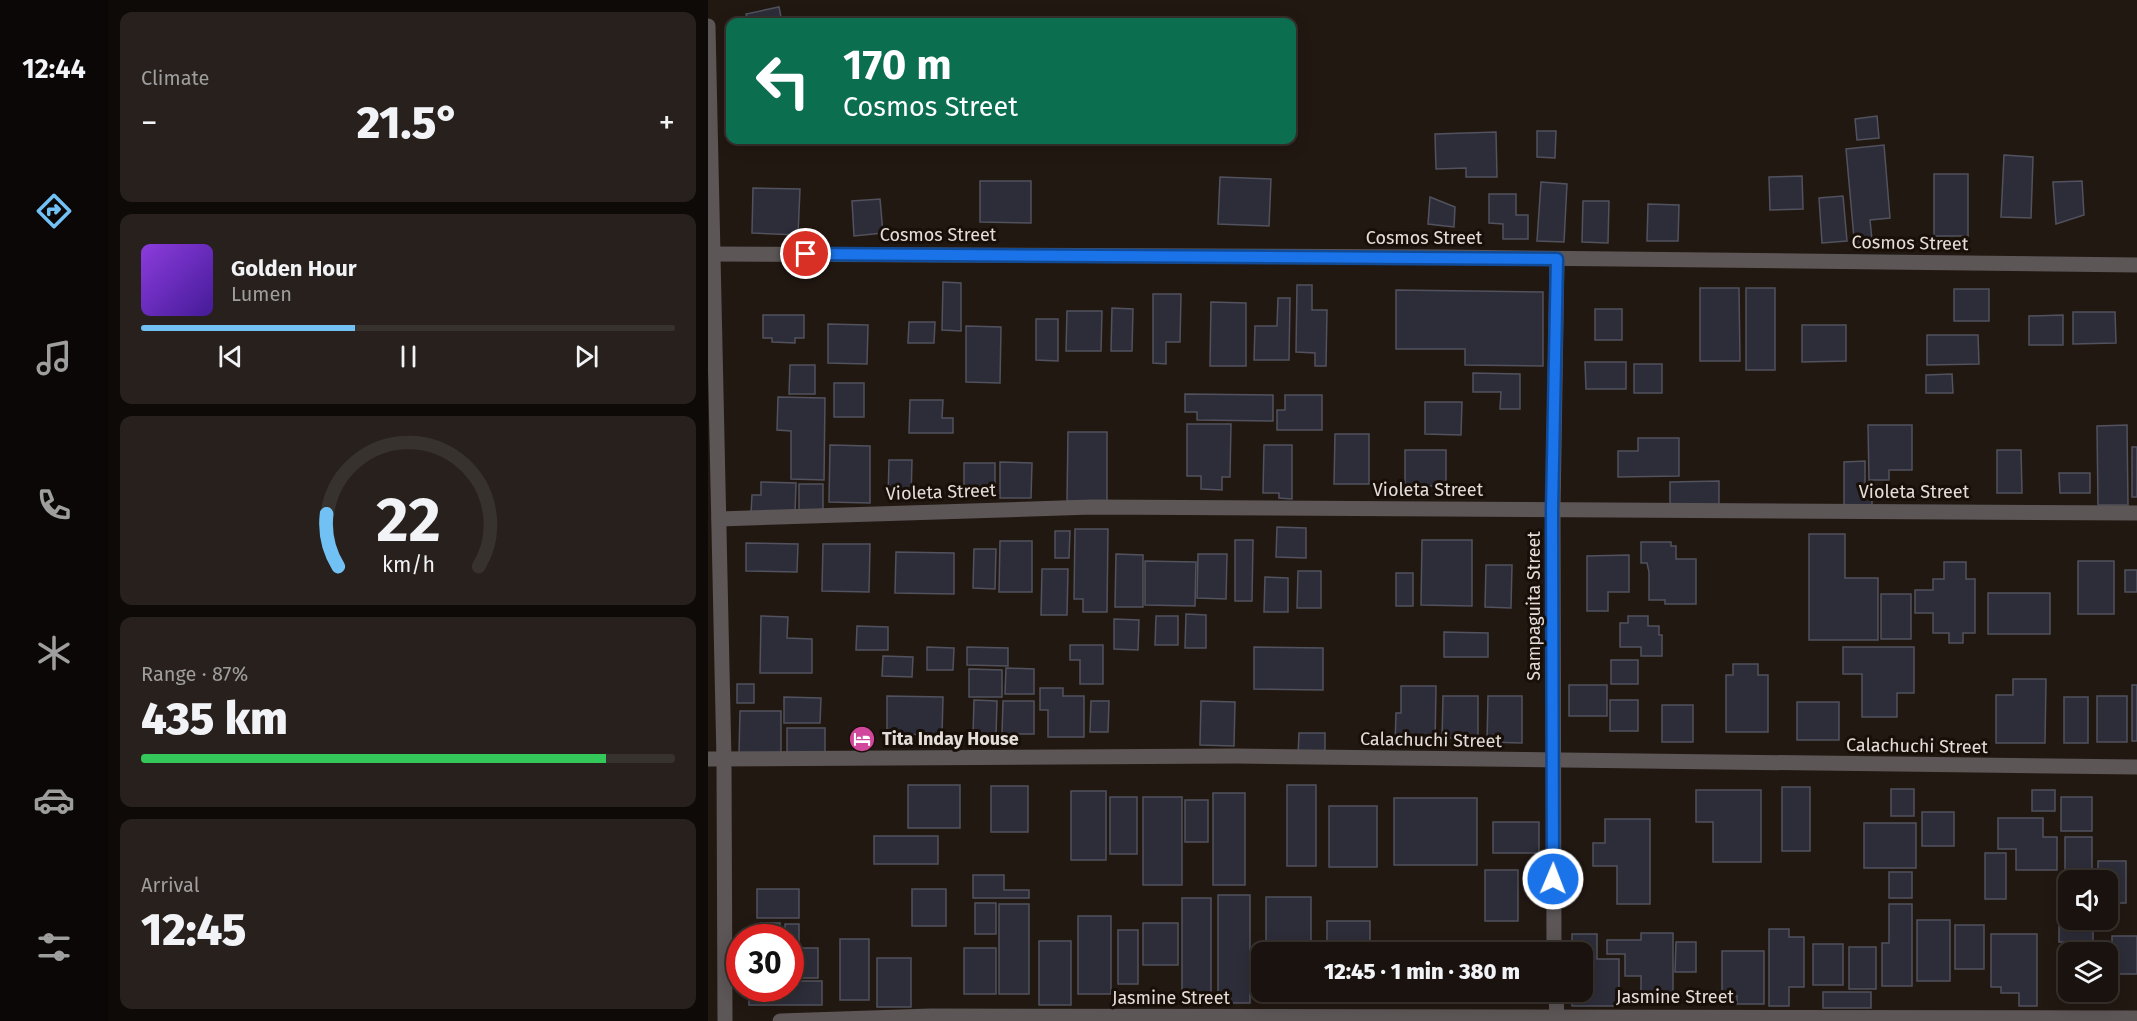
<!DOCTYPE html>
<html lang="en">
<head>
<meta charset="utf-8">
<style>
  :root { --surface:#1a120e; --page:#27201c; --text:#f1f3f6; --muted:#9f9e9e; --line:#38322e; --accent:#72c1f5 }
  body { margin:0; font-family:"Fira Sans",sans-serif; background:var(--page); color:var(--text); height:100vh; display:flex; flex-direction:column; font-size:22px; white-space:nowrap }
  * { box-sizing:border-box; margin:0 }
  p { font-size:20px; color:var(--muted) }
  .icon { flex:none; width:33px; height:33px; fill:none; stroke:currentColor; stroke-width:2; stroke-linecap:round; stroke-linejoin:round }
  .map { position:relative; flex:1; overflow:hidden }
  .details { display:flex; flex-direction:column; gap:12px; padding:12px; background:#0e0a08; width:600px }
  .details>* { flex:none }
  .hud { position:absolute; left:18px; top:18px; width:570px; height:126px; border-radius:12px; box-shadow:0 3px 15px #0003,0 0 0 2px var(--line); background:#0b6e4f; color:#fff; overflow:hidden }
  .fabs { position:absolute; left:1350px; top:870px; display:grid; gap:12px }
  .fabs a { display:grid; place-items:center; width:60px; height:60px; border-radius:12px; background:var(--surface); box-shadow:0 3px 15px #0003,0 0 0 2px var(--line); font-size:30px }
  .speed { position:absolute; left:18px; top:924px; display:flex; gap:12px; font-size:30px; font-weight:700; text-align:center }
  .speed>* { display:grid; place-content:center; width:78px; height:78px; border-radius:50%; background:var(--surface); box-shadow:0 3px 15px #0003,0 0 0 2px var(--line); line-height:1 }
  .speed .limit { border:9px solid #d22; background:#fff; color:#111 }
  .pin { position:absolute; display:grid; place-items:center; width:51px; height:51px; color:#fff; margin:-26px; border:3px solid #fff; border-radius:50%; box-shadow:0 2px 6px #0007 }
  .me { position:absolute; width:66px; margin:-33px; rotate:1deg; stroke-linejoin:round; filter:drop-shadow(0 0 4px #0008) }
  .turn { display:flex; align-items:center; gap:21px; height:126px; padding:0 18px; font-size:27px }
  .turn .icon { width:78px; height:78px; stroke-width:2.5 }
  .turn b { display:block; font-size:42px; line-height:51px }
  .big { font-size:45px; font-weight:800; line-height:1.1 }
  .details .card { flex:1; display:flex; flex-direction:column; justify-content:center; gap:9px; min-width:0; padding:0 21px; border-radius:12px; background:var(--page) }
  .details .dial { align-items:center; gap:0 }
  .dial svg { height:156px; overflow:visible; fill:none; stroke:var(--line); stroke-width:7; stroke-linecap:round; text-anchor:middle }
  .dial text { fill:var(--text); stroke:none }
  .song { display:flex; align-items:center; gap:18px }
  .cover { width:72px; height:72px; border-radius:9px; background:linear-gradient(135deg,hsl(270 70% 55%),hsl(260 70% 35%)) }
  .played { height:6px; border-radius:3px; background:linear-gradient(90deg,var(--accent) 40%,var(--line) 40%) }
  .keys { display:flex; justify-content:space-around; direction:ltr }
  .heat { display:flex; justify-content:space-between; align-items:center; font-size:33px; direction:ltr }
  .charge { height:9px; border-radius:4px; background:linear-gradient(90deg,#34c759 87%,var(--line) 0) }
  .trip { position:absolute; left:543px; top:942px; width:342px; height:60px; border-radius:12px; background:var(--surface); box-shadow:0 3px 15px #0003,0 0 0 2px var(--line); font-weight:800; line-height:60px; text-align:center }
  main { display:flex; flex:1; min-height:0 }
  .menu { display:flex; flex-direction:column; width:108px; justify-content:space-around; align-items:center; background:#0a0706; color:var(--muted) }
  .menu .icon { width:42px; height:42px }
  .menu .on { color:var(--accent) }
  .menu b { font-size:27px; color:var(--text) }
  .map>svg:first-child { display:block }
</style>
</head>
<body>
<main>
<nav class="menu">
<b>12:44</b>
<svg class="icon on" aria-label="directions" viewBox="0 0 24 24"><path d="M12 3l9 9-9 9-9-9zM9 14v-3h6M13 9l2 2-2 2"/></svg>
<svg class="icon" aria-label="music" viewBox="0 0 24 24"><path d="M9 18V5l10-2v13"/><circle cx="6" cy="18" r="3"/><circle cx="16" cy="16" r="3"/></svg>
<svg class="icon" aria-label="phone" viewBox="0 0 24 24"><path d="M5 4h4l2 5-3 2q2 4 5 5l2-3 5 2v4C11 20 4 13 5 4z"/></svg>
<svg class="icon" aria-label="climate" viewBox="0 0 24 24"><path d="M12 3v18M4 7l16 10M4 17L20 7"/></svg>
<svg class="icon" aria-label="car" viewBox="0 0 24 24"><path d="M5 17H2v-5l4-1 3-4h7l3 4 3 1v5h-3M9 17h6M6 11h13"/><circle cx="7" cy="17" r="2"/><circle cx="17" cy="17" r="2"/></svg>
<svg class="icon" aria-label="filters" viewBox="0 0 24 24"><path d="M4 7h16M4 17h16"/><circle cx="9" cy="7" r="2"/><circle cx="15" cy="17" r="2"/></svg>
</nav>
<section class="details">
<div class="card"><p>Climate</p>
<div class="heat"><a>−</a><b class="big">21.5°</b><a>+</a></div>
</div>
<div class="card">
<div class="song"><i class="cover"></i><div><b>Golden Hour</b><p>Lumen</p></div></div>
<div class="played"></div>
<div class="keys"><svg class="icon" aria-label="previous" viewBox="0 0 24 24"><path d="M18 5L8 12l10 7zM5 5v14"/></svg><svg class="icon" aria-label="pause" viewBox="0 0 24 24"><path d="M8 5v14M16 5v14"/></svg><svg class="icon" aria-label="next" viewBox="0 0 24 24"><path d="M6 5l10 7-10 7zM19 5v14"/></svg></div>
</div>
<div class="card dial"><svg viewBox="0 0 100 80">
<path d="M14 69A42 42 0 1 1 86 69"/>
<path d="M14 69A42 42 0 0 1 8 42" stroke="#72c1f5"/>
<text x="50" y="56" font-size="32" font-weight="700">22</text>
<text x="50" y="72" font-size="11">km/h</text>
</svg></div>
<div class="card"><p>Range · 87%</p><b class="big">435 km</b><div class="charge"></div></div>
<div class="card"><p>Arrival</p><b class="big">12:45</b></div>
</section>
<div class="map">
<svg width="1429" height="1021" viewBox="0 0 1429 1021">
  <rect width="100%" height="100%" fill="#221812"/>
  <g fill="#2c2d38" stroke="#51525e" stroke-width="1.5">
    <polygon points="71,7 74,22 40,22 38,14"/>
    <polygon points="1169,116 1171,138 1149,140 1147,119"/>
    <polygon points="829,131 848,131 847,158 829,157"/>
    <polygon points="788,132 789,177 758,177 758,168 728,169 727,134"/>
    <polygon points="1176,145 1182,218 1162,220 1164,240 1147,249 1138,149"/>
    <polygon points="1296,155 1325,157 1323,218 1293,217"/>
    <rect x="1226" y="174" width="34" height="62"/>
    <polygon points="1094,176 1095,209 1062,210 1061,177"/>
    <polygon points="512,177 563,179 561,226 510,224"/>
    <polygon points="272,181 323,181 323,223 272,222"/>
    <polygon points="1374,181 1376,215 1348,224 1345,182"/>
    <polygon points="833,182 859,184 856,242 829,241"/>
    <polygon points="45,188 92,189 90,235 44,233"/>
    <polygon points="781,194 808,194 808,215 820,215 820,239 795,239 795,224 781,223"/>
    <polygon points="1135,196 1139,241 1114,243 1111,198"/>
    <polygon points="722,197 747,207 746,227 720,224"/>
    <polygon points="172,199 175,233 146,236 144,201"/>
    <polygon points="875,201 901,201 900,243 874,242"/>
    <polygon points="940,204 971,205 970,241 939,241"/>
    <polygon points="235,282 253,283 253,331 234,330"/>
    <polygon points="589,285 604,285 604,310 619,310 618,366 607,366 607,353 588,352"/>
    <polygon points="992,288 1031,288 1032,361 992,361"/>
    <rect x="1038" y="288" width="29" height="82"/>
    <rect x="1246" y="289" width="35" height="32"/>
    <polygon points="688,290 835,292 835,366 757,365 757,349 688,349"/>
    <polygon points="445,294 473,294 472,342 458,342 458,364 445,363"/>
    <polygon points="570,298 582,298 581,360 546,360 547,326 569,326"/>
    <polygon points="503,302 538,303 538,366 502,366"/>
    <polygon points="404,308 425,309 424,351 403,351"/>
    <rect x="887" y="309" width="27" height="31"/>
    <polygon points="359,311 394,311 393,351 358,351"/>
    <polygon points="1365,312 1407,312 1408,343 1365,344"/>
    <polygon points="55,315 96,315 96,338 87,338 87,343 64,342 64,338 55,338"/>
    <polygon points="1355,315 1355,345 1321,345 1321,316"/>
    <polygon points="328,319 350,319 350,361 328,360"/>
    <polygon points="201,322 227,322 226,343 200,343"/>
    <polygon points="120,324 160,325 159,364 120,363"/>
    <polygon points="1094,325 1138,325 1138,361 1094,362"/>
    <polygon points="258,326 293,327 292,383 258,382"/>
    <polygon points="1219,335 1270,335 1271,364 1219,365"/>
    <polygon points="877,362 918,362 918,389 878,389"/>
    <rect x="926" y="364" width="28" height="29"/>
    <polygon points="82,365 107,365 107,394 81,394"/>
    <polygon points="765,373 812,374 812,409 792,409 793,392 765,392"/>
    <polygon points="1244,374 1245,393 1218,393 1218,375"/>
    <rect x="126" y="383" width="30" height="34"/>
    <polygon points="477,394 565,395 565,421 489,420 489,412 477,412"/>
    <polygon points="577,395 614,395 614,430 569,430 569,410 577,410"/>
    <polygon points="70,397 117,398 116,480 83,479 83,431 69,430"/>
    <polygon points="202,400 235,400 234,418 245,418 245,433 201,433"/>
    <polygon points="717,402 754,402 753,435 717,434"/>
    <polygon points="479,424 523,424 522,477 514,477 514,490 493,489 493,476 479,476"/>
    <polygon points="1160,425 1204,425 1204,470 1181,470 1181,480 1161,480"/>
    <polygon points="1419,425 1420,505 1390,505 1389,426"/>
    <polygon points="360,432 399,432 399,501 359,501"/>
    <polygon points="627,434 661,434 661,484 626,484"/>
    <polygon points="930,438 971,438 971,476 910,477 910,451 930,451"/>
    <polygon points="122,445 162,446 162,503 121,502"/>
    <polygon points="556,445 584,445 584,499 571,498 571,493 555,493"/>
    <rect x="1424" y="447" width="5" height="50"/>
    <rect x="697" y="450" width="41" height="36"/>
    <polygon points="1289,450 1313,450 1314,493 1289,493"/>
    <polygon points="181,460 204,460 203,499 180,499"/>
    <polygon points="1157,461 1157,484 1164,484 1164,505 1136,505 1136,462"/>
    <polygon points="292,462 324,463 323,498 292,498"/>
    <rect x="256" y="463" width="31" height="34"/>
    <polygon points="1351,473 1382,473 1382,493 1352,493"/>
    <polygon points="1011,481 1011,507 962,507 962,482"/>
    <polygon points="53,482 88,483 87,515 43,514 44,495 53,495"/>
    <rect x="91" y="484" width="24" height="29"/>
    <polygon points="569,527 598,528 598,558 568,557"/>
    <polygon points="367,529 400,529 399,612 375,612 375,599 366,599"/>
    <polygon points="347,531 362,531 361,558 347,558"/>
    <polygon points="1101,534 1137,534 1137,578 1170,578 1170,640 1101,640"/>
    <polygon points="527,540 545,540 544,601 527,601"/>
    <polygon points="714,540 764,540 764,606 713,605"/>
    <polygon points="292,541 324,541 324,592 291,592"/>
    <polygon points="933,542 963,542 963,546 968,546 968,559 988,559 988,604 957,604 957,600 941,600 941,572 939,563 933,563"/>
    <polygon points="38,543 90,544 89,572 38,571"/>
    <polygon points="115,544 162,544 161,592 114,591"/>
    <polygon points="266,549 288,549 287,589 265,588"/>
    <polygon points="188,552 246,553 246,594 187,593"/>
    <polygon points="408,554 435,555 435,607 407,607"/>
    <polygon points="490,554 519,554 518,599 489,598"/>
    <polygon points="921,555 921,592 900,592 900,611 879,611 879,556"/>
    <polygon points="437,561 488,562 487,606 437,605"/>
    <rect x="1370" y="561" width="36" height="53"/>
    <polygon points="1236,562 1258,562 1258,579 1267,579 1267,633 1255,633 1255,643 1241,643 1241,633 1225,633 1225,613 1207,613 1207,590 1225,590 1225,579 1236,579"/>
    <polygon points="778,565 804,565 803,608 777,607"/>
    <polygon points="334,569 360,569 359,615 333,615"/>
    <rect x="1417" y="570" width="12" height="22"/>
    <polygon points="590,571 613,571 613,608 589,608"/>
    <rect x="688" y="573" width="17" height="33"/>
    <polygon points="557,577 580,578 580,612 556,612"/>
    <rect x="1280" y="593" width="62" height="41"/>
    <rect x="1173" y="594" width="30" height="45"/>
    <polygon points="478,614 498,615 498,648 477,648"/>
    <polygon points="53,616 80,617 79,638 104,639 104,673 52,673"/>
    <polygon points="448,616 470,616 470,645 447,645"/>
    <polygon points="920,616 940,616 940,626 951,626 951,635 954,635 954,656 933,656 933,647 912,647 912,623 920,623"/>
    <polygon points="406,619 431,620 430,650 406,649"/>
    <polygon points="149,626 180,627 180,650 148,650"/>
    <polygon points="736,632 780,633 780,657 736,657"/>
    <polygon points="362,645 395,645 395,684 372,684 372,660 362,660"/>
    <polygon points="219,647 246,648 245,670 219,670"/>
    <polygon points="259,647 300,648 300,666 259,665"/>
    <polygon points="546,647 615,648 615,690 546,689"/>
    <polygon points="1135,647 1206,647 1206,693 1189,693 1189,717 1154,717 1154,674 1135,674"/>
    <polygon points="175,656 205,657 204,677 174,676"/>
    <rect x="903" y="660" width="27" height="24"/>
    <polygon points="1025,664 1050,664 1050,675 1060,675 1060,732 1018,732 1018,675 1025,675"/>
    <polygon points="298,668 326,669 326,694 297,694"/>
    <polygon points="261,669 294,670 294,697 261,697"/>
    <polygon points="1305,679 1338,679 1337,743 1288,743 1288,695 1305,695"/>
    <rect x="29" y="684" width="17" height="19"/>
    <rect x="861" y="685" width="38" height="31"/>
    <rect x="1424" y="685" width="5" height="56"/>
    <polygon points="693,686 728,686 727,746 687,745 688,713 693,713"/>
    <polygon points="332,688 355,688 355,696 376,696 376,737 340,737 340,710 332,710"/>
    <polygon points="179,696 235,697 234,735 179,734"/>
    <polygon points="735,696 770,696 770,738 734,738"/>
    <polygon points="780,696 814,696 814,743 779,742"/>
    <rect x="1389" y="696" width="30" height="46"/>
    <polygon points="76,697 113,698 112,723 76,723"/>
    <rect x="1356" y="697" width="24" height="46"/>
    <polygon points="266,700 289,701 288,736 265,735"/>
    <rect x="902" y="700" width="28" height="31"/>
    <polygon points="295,701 326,701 326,734 294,734"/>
    <polygon points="383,701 401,701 400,732 382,732"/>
    <polygon points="493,701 527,702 526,746 492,745"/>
    <rect x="1089" y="702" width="42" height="38"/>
    <rect x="954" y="705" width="31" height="37"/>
    <polygon points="32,711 73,711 73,754 31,754"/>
    <rect x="79" y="728" width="38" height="26"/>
    <polygon points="591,733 617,733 617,756 590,756"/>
    <rect x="200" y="785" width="52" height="43"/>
    <rect x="579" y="785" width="29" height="81"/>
    <rect x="283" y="786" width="37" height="46"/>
    <rect x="1074" y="787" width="28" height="64"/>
    <rect x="1183" y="789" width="23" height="27"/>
    <polygon points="988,790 1053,790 1053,862 1005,862 1005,822 988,822"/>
    <rect x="1324" y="790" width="23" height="21"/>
    <rect x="363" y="791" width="35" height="69"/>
    <rect x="505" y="793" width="32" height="92"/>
    <rect x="402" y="797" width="27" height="57"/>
    <rect x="435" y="797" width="39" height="88"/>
    <rect x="1353" y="797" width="31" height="34"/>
    <rect x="686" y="798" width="83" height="67"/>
    <rect x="477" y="800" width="23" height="42"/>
    <rect x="621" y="806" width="48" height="61"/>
    <rect x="1214" y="812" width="32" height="34"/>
    <polygon points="1290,818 1335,818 1335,837 1349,837 1349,870 1308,870 1308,849 1290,849"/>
    <polygon points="897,819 942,819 942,904 909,904 909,866 885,866 885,843 897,843"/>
    <rect x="785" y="822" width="46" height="31"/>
    <rect x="1156" y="823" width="52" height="45"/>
    <rect x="166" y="836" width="64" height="28"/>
    <rect x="1357" y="837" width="27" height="37"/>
    <rect x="1277" y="853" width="21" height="46"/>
    <polygon points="1390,861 1418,861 1418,903 1400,903 1400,880 1390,880"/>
    <rect x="777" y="870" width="33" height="51"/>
    <rect x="1181" y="872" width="23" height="26"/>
    <polygon points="265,875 296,875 296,890 321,890 321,898 265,898"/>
    <polygon points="1351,882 1360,882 1360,920 1385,920 1385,942 1351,942"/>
    <rect x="49" y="889" width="42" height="29"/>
    <rect x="204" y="889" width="34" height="37"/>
    <rect x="510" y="895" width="32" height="108"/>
    <rect x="558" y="897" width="45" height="55"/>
    <rect x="474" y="898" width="29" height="106"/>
    <rect x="267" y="903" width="21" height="31"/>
    <rect x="291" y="904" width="30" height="90"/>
    <polygon points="1181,904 1204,904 1204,986 1174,986 1174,943 1181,943"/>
    <rect x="370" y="916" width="33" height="78"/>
    <rect x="1209" y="920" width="33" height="61"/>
    <rect x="619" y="921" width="43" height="31"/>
    <rect x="53" y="923" width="19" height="15"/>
    <rect x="435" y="923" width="35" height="42"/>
    <polygon points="77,924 91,924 91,942 82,942 82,938 77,938"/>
    <rect x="1247" y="925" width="29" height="44"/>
    <polygon points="1061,929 1081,929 1081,937 1096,937 1096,987 1081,987 1081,1006 1061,1006"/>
    <rect x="410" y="930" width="20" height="54"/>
    <polygon points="933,933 965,933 965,994 933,994 933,976 917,976 917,954 899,954 899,940 933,940"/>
    <polygon points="864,934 889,934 889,959 911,959 911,1006 864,1006 864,992 874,992 874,952 864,952"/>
    <polygon points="1283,934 1329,934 1329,1006 1311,1006 1311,993 1293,993 1293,987 1283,987"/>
    <rect x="1404" y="936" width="25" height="38"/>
    <rect x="132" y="939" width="29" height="61"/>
    <rect x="331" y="941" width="32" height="64"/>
    <polygon points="968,942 988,942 988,972 967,972"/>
    <rect x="1105" y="944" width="30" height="41"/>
    <rect x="1141" y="947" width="27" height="42"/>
    <rect x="82" y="948" width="28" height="30"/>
    <rect x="256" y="948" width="32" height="46"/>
    <polygon points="1356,949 1395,949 1395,952 1360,952 1360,992 1395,992 1395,997 1356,997"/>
    <polygon points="1014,951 1056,951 1056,1004 1029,1004 1029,996 1014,996"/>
    <rect x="169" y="958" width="34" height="49"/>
    <polygon points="82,981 114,981 114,1005 41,1005 41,988 82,988"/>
    <rect x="1115" y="992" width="48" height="16"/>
  </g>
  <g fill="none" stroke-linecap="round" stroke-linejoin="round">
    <g stroke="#5c5657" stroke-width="15">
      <polyline points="0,26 16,760 17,1021"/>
      <polyline points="3,254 737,257 1429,265"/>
      <polyline points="11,519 384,507 1429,513"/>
      <polyline points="0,759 528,756 1429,767"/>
      <polyline points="846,952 845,510 849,259"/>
      <polyline points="848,992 849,1021"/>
      <polyline points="72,1021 223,1016 1429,1018"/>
    </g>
  </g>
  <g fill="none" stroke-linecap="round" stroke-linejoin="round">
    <g stroke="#114b97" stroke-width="15">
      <polyline id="route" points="98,254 849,259 844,510 845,879"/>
    </g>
    <use href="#route" stroke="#1a73e8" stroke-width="10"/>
  </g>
  <defs>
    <g id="hotel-disc" transform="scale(1.35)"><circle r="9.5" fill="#d1479c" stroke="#190f09"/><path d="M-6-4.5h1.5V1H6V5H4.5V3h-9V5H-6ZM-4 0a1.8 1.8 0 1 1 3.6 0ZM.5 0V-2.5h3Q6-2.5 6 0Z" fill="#fff"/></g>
  </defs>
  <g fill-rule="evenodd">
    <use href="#hotel-disc" x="154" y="739"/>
  </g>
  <g text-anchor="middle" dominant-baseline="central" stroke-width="6" stroke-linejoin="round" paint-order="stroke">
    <g font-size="18" fill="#e5ddd9" stroke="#190f09">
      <text x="230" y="235">Cosmos Street</text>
      <text x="716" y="238">Cosmos Street</text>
      <text transform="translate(1202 243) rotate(1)">Cosmos Street</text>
      <text x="720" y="490">Violeta Street</text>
      <text transform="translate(233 492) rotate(-2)">Violeta Street</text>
      <text x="1206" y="492">Violeta Street</text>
      <text transform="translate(826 606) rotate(-90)">Sampaguita Street</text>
      <text transform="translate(723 740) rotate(1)">Calachuchi Street</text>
      <text transform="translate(1209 746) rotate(1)">Calachuchi Street</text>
      <text x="967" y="997">Jasmine Street</text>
      <text x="463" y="998">Jasmine Street</text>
    </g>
    <g font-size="18" font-weight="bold" fill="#e5ddd9" stroke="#190f09" text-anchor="start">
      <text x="174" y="739">Tita Inday House</text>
    </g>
  </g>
</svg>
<div class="fabs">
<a><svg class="icon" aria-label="sound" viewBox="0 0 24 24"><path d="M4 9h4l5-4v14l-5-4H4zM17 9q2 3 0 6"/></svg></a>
<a><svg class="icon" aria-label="layers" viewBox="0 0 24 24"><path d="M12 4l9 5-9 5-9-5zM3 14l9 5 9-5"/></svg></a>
</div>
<div class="speed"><div class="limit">30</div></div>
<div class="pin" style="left:98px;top:254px;background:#d93025"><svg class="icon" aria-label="arrive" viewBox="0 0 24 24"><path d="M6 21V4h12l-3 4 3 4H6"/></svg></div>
<svg class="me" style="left:845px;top:879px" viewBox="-20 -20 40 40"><circle r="17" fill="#1a73e8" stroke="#fff" stroke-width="3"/><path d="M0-11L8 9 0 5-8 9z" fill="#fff"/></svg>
<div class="trip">12:45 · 1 min · 380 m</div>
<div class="hud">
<div class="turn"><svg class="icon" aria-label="left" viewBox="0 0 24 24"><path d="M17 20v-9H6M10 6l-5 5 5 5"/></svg><div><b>170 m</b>Cosmos Street</div></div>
</div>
</div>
</main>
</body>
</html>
